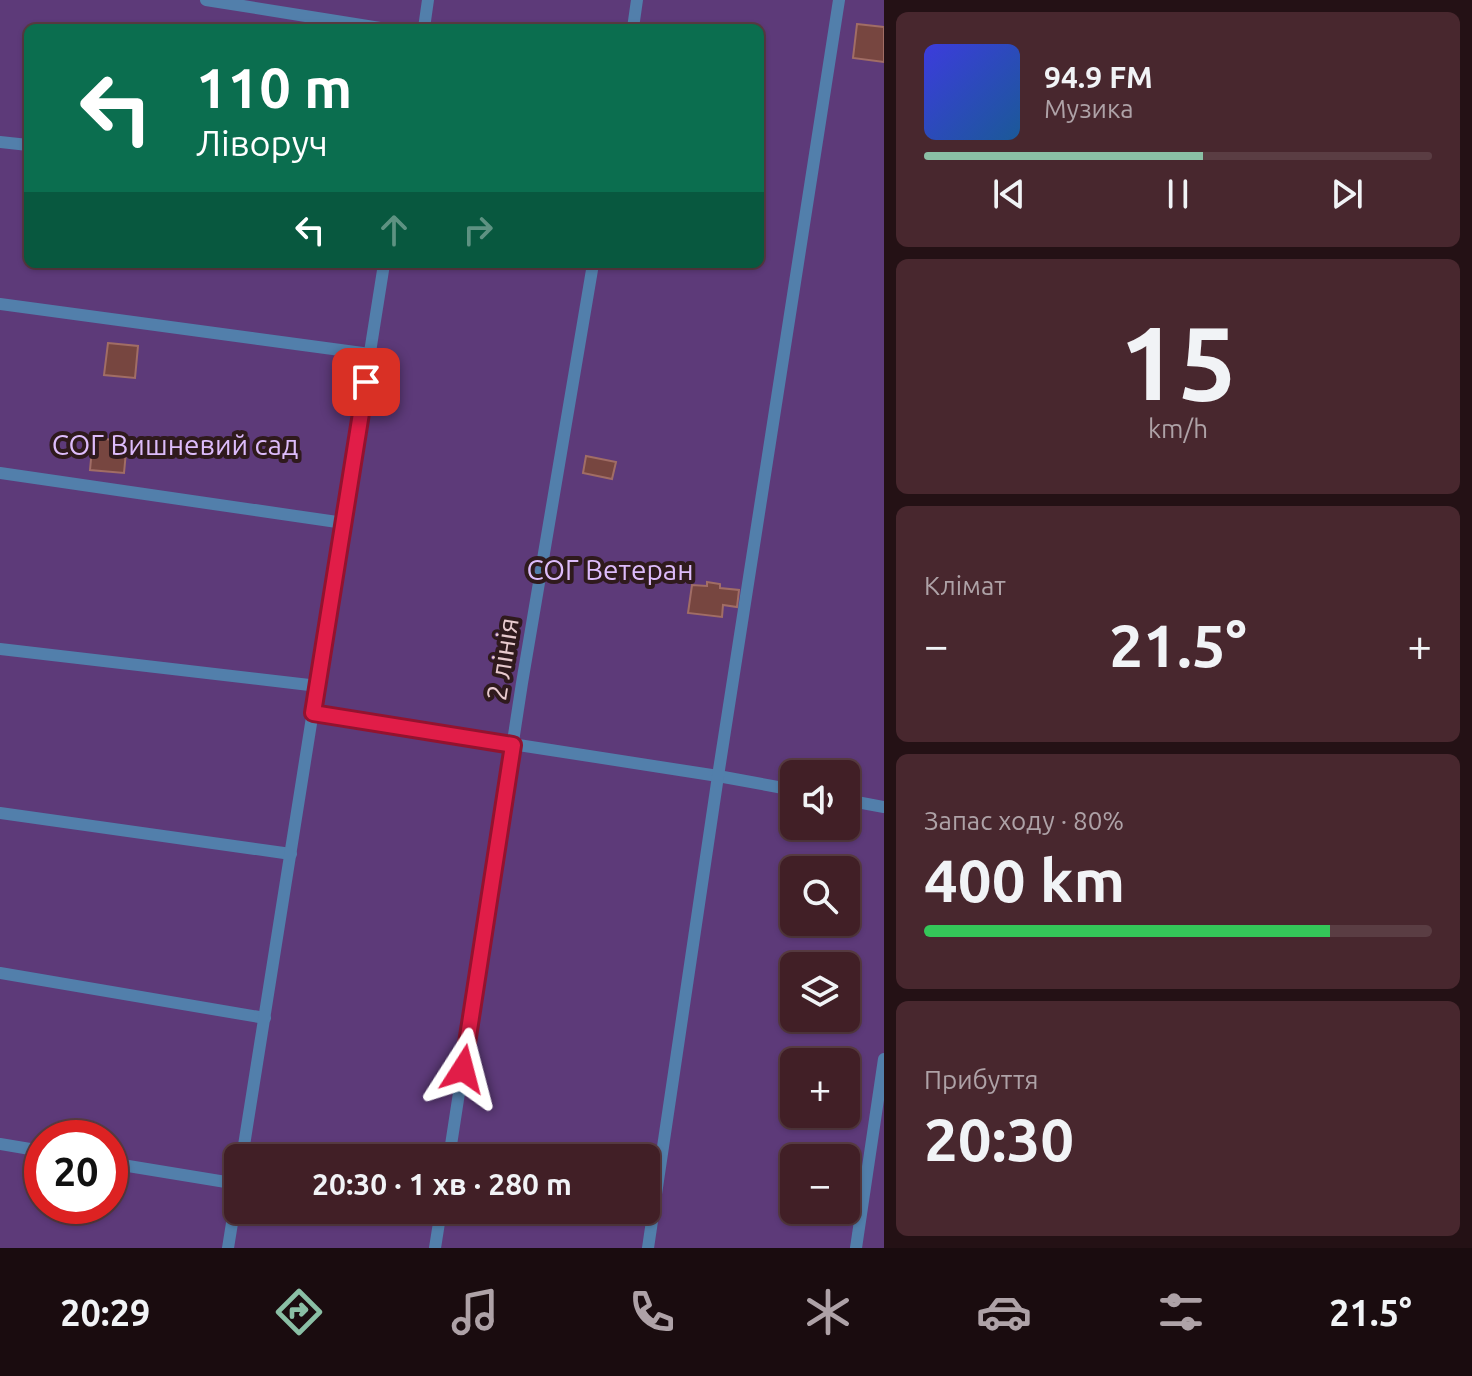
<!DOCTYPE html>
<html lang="uk">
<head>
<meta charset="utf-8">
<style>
  :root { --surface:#411f26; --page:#48272e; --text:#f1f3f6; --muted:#aea2a7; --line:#5a3d43; --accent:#8abfa5 }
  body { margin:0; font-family:Ubuntu,sans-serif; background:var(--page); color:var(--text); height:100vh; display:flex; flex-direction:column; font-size:30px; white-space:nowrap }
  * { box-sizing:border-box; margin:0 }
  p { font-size:26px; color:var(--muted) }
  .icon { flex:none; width:44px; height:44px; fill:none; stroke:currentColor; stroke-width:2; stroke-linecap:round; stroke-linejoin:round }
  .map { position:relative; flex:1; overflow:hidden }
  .sheet { display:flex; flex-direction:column; gap:12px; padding:12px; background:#241115; width:588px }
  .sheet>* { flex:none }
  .guide { position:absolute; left:24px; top:24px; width:740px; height:244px; border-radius:12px; box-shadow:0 2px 6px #0004,0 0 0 2px var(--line); background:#0b6e4f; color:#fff; overflow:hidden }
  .buttons { position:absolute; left:780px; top:760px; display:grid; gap:16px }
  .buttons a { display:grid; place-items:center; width:80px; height:80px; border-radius:12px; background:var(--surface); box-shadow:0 2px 6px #0004,0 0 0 2px var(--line); font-size:40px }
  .speed { position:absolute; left:24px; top:1120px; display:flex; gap:16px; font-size:40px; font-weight:700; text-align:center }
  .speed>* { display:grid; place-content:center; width:104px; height:104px; border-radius:50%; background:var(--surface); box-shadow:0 2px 6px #0004,0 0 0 2px var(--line); line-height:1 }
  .speed .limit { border:12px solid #d22; background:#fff; color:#111 }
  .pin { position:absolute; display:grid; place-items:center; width:68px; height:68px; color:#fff; margin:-34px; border-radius:16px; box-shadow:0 4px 12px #0006 }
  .me { position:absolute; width:88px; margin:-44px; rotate:9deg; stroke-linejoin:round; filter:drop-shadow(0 0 6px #0008) }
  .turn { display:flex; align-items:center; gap:28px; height:168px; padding:0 40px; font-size:36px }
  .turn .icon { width:104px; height:104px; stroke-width:2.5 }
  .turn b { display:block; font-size:56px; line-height:68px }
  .lanes { display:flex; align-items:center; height:76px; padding:0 40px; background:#0003; justify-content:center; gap:40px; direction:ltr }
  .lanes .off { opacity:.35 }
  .big { font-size:60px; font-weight:700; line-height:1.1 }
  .sheet .tile { flex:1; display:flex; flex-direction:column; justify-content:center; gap:12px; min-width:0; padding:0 28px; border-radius:12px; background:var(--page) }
  .sheet .dial { align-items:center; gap:0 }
  .dial b { font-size:104px; line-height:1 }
  .song { display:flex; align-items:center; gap:24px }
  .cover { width:96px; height:96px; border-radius:12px; background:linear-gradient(135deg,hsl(240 70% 55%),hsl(210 70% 35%)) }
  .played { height:8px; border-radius:4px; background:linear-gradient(90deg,var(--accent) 55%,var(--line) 55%) }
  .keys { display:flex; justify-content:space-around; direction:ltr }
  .heat { display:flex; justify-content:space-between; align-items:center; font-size:44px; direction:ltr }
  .charge { height:12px; border-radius:6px; background:linear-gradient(90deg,#34c759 80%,var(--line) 0) }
  .trip { position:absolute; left:224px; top:1144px; width:436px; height:80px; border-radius:12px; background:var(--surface); box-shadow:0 2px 6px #0004,0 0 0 2px var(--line); font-weight:700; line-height:80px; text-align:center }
  .dock { display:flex; height:128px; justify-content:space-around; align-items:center; background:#1a0c0f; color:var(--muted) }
  .dock .icon { width:56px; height:56px }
  .dock .active { color:var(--accent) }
  .dock b { font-size:36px; color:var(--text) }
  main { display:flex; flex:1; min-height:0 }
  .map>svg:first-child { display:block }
</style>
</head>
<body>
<main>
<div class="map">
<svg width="884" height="1248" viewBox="0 0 884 1248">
  <rect width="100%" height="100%" fill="#572932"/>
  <path fill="#5d3a79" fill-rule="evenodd" d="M0,0H884V1248H0ZM28,28H760V264H28ZM794,774H846V826H794ZM794,870H846V922H794ZM794,966H846V1018H794ZM794,1062H846V1114H794ZM42,1138H110V1206H42ZM238,1158H646V1210H238ZM794,1158H846V1210H794Z"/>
  <g fill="#774640" stroke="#a16d65" stroke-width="2">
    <polygon points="857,24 884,27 884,62 853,58"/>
    <polygon points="108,343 138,346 135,378 104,375"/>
    <polygon points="93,438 127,441 124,473 90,470"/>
    <polygon points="586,456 616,462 612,479 583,473"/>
    <polygon points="707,582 720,584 720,588 739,590 737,607 723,605 722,617 688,613 692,585 707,586"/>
  </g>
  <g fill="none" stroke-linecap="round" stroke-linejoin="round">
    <g stroke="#527fab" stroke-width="12">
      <polyline points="206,0 380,28"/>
      <polyline points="424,28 428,0"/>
      <polyline points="633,28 637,0"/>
      <polyline points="0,142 28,145"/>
      <polyline points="0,304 370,354"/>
      <polyline points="0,473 344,523"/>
      <polyline points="0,649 318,686"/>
      <polyline points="313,713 718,776 794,790"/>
      <polyline points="846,800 884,807"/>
      <polyline points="0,813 291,854"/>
      <polyline points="0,973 265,1018"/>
      <polyline points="0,1144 42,1151"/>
      <polyline points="242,1158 384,264"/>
      <polyline points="449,1158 522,683 593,264"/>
      <polyline points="110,1163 238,1184"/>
      <polyline points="228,1248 238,1186"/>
      <polyline points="435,1248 441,1210"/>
      <polyline points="648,1248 718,776 839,0"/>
      <polyline points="856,1248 884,1059"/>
    </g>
  </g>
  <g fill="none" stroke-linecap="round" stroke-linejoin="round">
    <g stroke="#92132f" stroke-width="20">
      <polyline id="route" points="366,382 313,713 513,745 463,1069"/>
    </g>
    <use href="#route" stroke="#e11d48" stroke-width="14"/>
  </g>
  <g text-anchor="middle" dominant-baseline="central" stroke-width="8" stroke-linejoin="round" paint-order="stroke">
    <g font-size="28" fill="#ddbcfb" stroke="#2f1a1d">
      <text x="175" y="444">СОГ Вишневий сад</text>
      <text x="610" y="569">СОГ Ветеран</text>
    </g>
    <g font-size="28" fill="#e8cace" stroke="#2f1a1d">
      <text transform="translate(502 659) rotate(-81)">2 лінія</text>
    </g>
  </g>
</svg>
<div class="buttons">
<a><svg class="icon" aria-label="sound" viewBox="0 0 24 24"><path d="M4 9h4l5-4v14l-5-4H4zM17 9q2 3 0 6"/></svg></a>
<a><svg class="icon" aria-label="search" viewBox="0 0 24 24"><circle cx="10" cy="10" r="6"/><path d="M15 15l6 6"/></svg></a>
<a><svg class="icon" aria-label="layers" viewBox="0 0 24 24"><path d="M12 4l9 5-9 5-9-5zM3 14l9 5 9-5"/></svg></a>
<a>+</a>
<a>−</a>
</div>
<div class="speed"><div class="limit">20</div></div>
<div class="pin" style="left:366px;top:382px;background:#d93025"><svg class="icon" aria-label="arrive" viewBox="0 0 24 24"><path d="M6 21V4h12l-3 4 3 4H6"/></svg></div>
<svg class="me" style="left:463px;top:1069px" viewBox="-20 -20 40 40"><path d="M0-17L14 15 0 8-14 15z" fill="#e11d48" stroke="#fff" stroke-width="4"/></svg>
<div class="trip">20:30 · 1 хв · 280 m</div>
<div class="guide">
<div class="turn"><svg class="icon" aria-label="left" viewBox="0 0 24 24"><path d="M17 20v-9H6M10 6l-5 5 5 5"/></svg><div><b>110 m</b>Ліворуч</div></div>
<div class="lanes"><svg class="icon" aria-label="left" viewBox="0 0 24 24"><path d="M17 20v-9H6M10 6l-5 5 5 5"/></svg><svg class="icon off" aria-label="ahead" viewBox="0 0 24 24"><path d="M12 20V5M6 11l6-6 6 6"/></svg><svg class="icon off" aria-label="right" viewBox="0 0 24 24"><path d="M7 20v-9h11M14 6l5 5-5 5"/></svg></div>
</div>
</div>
<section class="sheet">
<div class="tile">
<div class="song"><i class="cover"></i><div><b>94.9 FM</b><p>Музика</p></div></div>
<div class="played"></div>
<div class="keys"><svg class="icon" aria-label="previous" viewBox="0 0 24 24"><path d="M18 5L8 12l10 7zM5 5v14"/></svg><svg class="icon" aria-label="pause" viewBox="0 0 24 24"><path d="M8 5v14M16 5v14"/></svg><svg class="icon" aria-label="next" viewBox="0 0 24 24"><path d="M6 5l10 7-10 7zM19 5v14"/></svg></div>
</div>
<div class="tile dial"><b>15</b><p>km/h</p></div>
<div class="tile"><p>Клімат</p>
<div class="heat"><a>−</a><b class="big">21.5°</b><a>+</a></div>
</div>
<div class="tile"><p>Запас ходу · 80%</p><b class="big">400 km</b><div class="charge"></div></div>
<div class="tile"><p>Прибуття</p><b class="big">20:30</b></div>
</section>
</main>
<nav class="dock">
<b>20:29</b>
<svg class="icon active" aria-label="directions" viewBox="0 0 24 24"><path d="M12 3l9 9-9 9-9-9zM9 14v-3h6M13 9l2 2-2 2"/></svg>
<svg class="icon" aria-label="music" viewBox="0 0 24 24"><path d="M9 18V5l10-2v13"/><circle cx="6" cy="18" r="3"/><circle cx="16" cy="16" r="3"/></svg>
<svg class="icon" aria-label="phone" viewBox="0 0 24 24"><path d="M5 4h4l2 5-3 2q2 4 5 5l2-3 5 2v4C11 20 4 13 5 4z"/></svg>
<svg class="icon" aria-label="climate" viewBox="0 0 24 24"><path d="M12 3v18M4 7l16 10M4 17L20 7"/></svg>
<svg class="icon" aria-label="car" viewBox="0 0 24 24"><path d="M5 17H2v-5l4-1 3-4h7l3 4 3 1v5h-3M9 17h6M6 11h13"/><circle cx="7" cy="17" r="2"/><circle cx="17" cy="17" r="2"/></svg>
<svg class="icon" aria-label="filters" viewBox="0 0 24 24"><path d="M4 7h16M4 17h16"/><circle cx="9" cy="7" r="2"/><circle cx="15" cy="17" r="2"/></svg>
<b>21.5°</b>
</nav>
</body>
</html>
